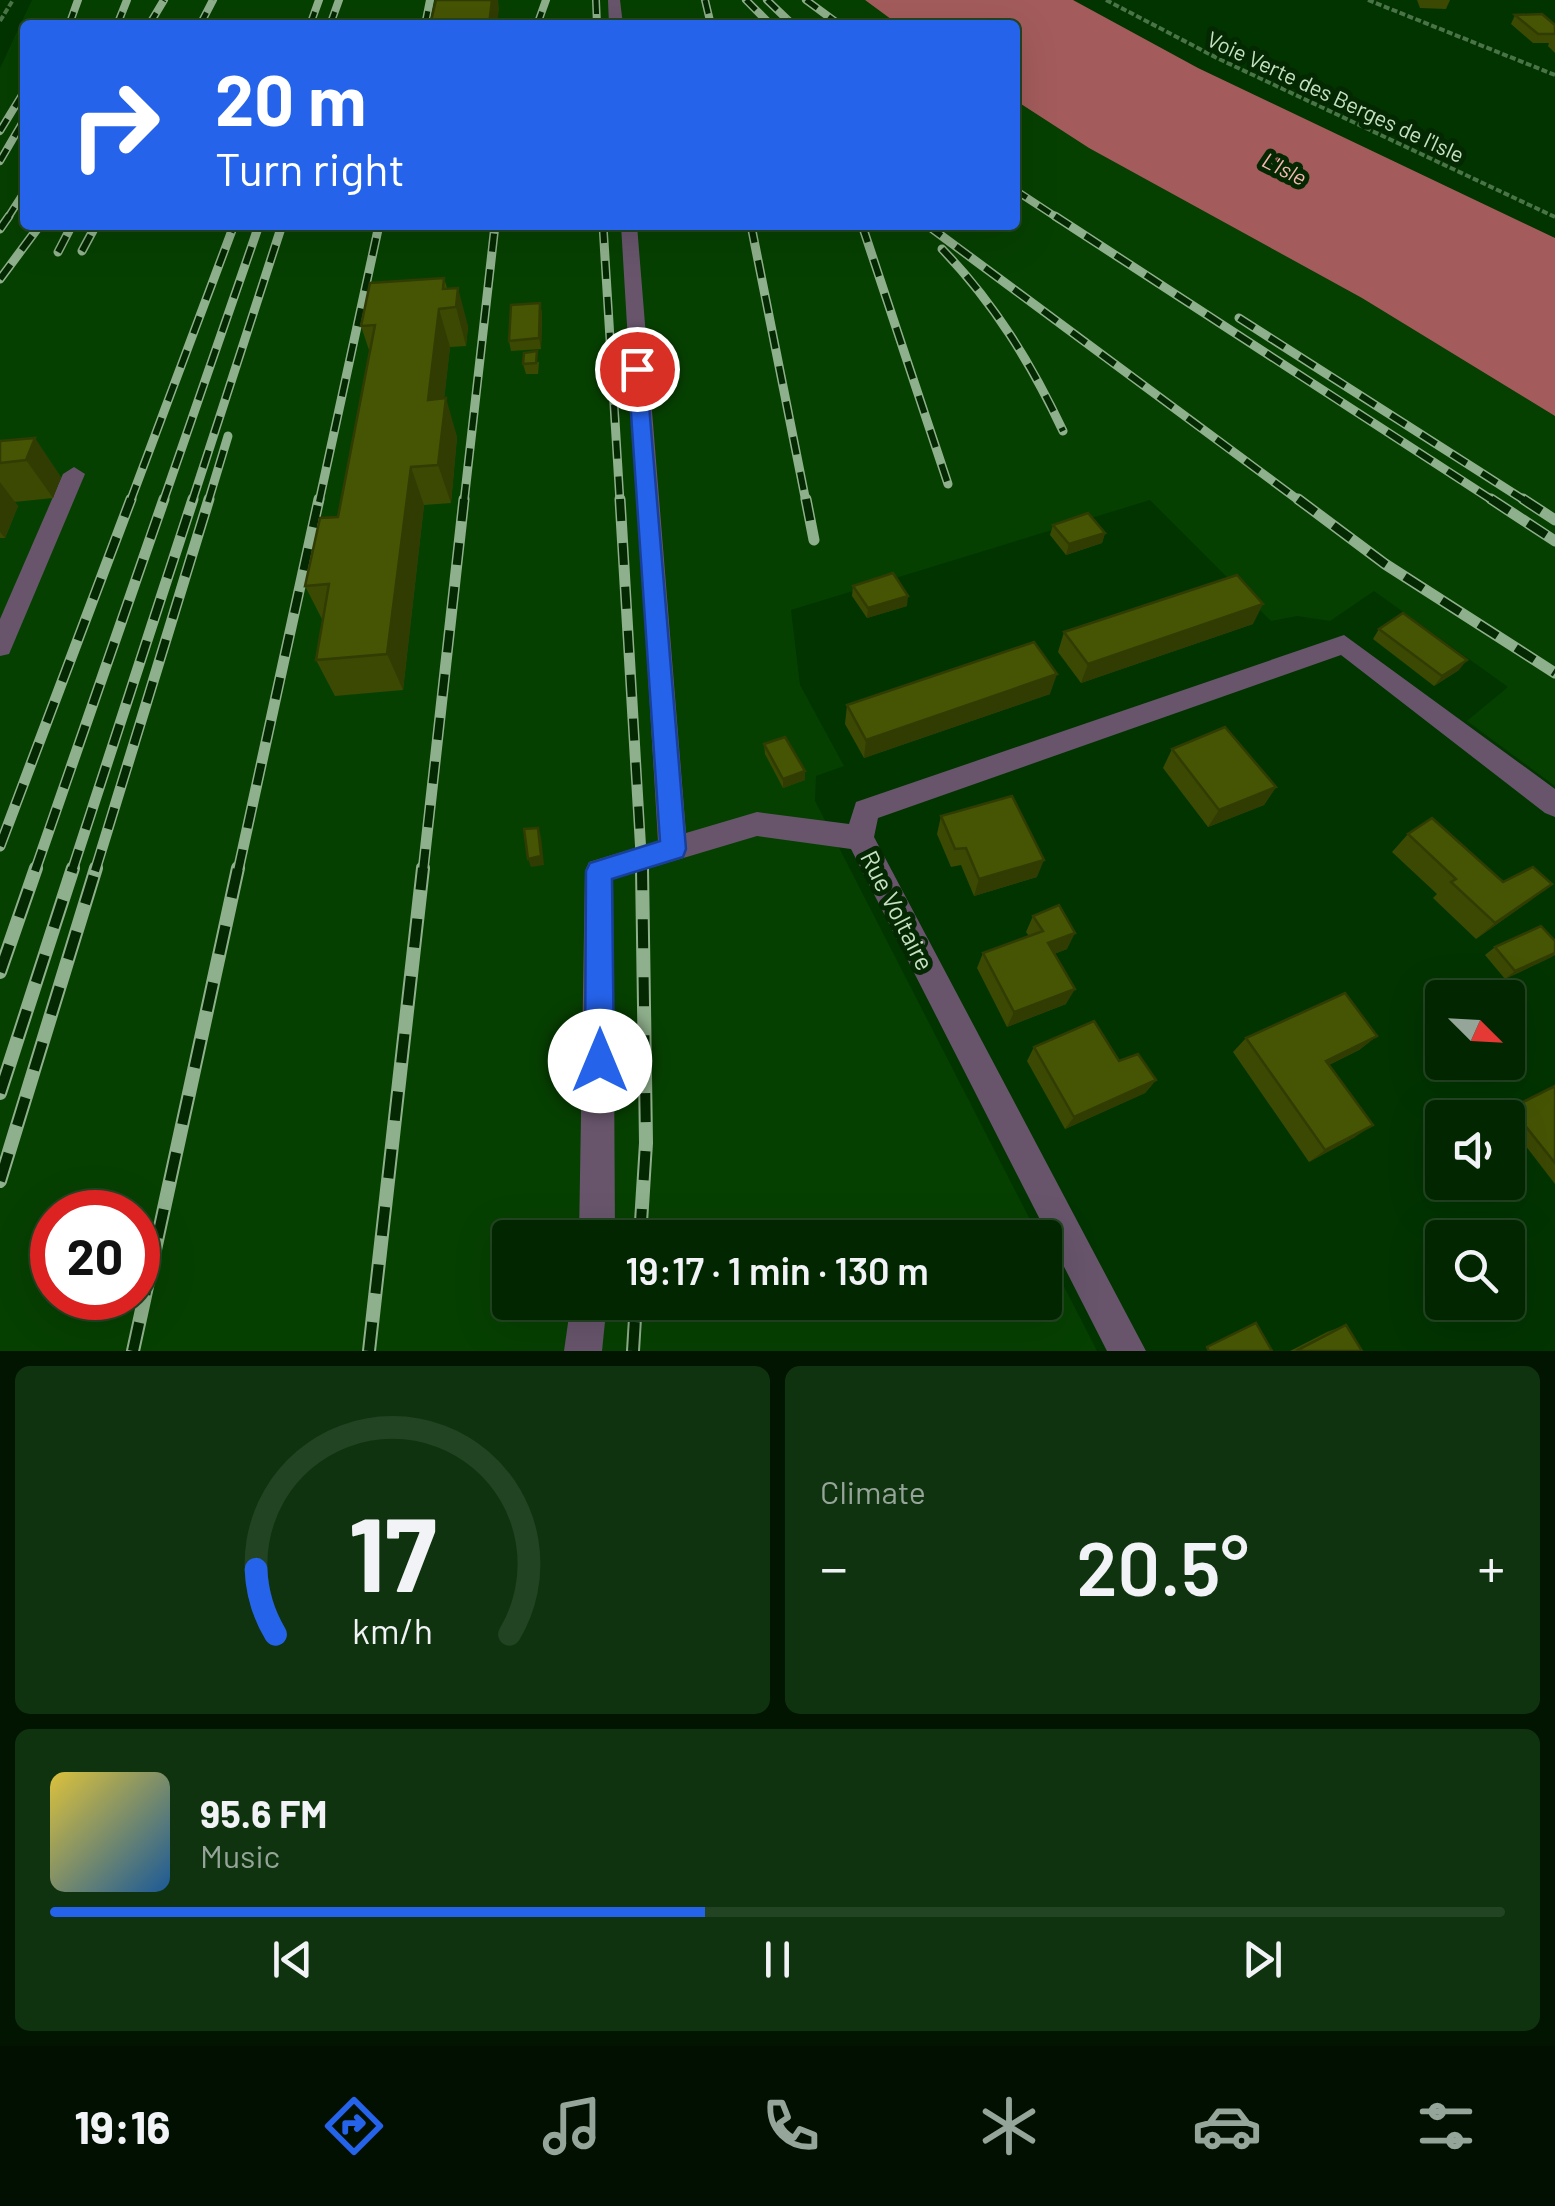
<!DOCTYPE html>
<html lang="en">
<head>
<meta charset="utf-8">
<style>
  :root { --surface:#022700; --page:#10330f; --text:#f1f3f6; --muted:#96a599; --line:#234422; --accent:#2563eb }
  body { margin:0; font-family:Barlow,sans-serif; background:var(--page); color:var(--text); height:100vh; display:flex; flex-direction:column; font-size:38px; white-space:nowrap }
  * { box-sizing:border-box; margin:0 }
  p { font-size:32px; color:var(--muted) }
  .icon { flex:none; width:55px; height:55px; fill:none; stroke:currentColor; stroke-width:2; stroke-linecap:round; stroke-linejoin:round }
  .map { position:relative; height:1351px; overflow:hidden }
  .details { display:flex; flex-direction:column; gap:15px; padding:15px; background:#011500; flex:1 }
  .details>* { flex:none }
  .top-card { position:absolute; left:20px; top:20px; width:1000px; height:210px; border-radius:10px; box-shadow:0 10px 40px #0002,0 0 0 2px var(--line); background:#2563eb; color:#fff; overflow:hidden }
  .needle { width:65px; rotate:114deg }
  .tools { position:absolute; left:1425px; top:980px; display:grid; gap:20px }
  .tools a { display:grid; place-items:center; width:100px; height:100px; border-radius:10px; background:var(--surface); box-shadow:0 10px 40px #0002,0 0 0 2px var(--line); font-size:50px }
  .speed { position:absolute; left:30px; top:1190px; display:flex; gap:20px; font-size:50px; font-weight:700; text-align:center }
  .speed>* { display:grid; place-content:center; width:130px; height:130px; border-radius:50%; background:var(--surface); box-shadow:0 10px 40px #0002,0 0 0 2px var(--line); line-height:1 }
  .speed .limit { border:15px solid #d22; background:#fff; color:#111 }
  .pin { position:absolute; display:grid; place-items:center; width:85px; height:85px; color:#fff; margin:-42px; border:5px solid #fff; border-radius:50%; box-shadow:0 2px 10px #0007 }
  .me { position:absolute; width:110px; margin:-55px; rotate:0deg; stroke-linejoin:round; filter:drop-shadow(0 0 8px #0008) }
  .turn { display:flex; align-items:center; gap:35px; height:210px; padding:0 30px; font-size:45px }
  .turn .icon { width:130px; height:130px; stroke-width:2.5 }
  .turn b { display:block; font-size:70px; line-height:85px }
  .big { font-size:75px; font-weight:600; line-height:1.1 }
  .details .widget { flex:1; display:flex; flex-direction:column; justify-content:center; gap:15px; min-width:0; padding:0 35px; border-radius:15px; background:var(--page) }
  .details .dial { align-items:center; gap:0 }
  .dial svg { height:260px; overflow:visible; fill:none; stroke:var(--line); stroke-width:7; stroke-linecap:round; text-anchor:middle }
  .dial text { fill:var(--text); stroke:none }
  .song { display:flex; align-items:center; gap:30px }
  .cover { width:120px; height:120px; border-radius:15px; background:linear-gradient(135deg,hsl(50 70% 55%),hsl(210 70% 35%)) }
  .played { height:10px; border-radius:5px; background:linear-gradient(90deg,var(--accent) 45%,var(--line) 45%) }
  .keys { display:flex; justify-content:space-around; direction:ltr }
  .heat { display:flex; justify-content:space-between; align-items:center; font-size:55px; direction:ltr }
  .details .tiles { flex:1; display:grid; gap:15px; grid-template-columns:1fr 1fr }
  .widget:last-child { grid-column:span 2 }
  .trip { position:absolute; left:492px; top:1220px; width:570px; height:100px; border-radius:10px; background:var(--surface); box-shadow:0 10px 40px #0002,0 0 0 2px var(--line); font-weight:600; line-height:100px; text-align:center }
  .menu { display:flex; height:160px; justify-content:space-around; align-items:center; background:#011000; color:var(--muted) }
  .menu .icon { width:70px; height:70px }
  .menu .selected { color:var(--accent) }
  .menu b { font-size:45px; color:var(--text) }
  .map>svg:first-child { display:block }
</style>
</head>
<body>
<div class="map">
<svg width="1555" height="1351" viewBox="0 0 1555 1351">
  <rect width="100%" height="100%" fill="#023400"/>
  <path fill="#064000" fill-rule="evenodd" d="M32,0H865L899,25H25V225H1015V100L1089,148L1362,298L1555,416V786L1467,721L1508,687L1374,591L1330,621L1297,616L1271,621L1150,500L791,610L800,685L844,766L816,776L815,801L1039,1237L510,1238V1302H1045V1249L1097,1351H0V68ZM52,1212H138V1298H52Z"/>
  <polygon fill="#a35c5b" points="865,0 1073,0 1198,68 1555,238 1555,416 1362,298 1089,148 1015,100 1015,25 899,25"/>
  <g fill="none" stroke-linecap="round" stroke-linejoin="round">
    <g stroke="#4a7347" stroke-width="4" stroke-dasharray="6 2.5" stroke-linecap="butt">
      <polyline points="1106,0 1217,58 1555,217"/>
      <polyline points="1368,0 1555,75"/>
      <polyline points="0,21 13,0"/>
    </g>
    <g fill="#68556c" fill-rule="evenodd">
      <polygon points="608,0 620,0 623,25 609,25"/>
      <polygon points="621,225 637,225 686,833 757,812 849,824 856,802 1344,635 1555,789 1555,817 1545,813 1341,655 878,818 874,837 1146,1351 1107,1351 851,849 757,836 613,879 615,1238 579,1238 585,871 589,862 658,841"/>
      <polygon points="74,467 85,474 12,647 9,654 0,656 0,619 63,474"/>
      <polygon points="571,1302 607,1302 602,1351 564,1351"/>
    </g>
    <g stroke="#8fb08c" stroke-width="8">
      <g id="rail-far3">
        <polyline points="596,0 597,25"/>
        <polyline points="705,0 711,25"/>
        <polyline points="746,0 771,25"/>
        <polyline points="767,0 793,25"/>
        <polyline points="806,0 840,25"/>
        <polyline points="69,25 78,0"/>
        <polyline points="117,25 127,0"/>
        <polyline points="149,25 164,0"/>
        <polyline points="200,25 213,0"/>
        <polyline points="310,25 319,0"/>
        <polyline points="330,25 339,0"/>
        <polyline points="425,25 430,0"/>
        <polyline points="537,25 546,0"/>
        <polyline points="0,131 25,90"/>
        <polyline points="0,161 25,118"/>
        <polyline points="1015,190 1059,219"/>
        <polyline points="7,219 25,191"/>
      </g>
    </g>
    <g stroke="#8fb08c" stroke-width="9">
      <g id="rail-far2">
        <polyline points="1055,216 1495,502"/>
        <polyline points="603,225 620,502"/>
        <polyline points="751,225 806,502"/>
        <polyline points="862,225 948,484"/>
        <polyline points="927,225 1301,502"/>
        <polyline points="0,229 9,216"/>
        <path d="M942,249C994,303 1031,363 1063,431"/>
        <polyline points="82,251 96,225"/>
        <polyline points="58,252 72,225"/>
        <polyline points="0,279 40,225"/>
        <polyline points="1239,318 1527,502"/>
        <polyline points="130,502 234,225"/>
        <polyline points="163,502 259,225"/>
        <polyline points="192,502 282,225"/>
        <polyline points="208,502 228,436"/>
        <polyline points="319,502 379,225"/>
        <polyline points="464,502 495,225"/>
      </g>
    </g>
    <g stroke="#8fb08c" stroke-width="11">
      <g id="rail-far1">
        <polyline points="620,499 642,871"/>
        <polyline points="806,499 814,540"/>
        <polyline points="1298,499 1385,564 1555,673"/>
        <polyline points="1491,499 1555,541"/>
        <polyline points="1523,499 1555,520"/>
        <polyline points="0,846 131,499"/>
        <polyline points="35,871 164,499"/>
        <polyline points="72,871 193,499"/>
        <polyline points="95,871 209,499"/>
        <polyline points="238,871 319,499"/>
        <polyline points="423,871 464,499"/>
      </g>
    </g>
    <g stroke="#8fb08c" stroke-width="14">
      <g id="rail">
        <polyline points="0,972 36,868"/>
        <polyline points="0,1093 73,868"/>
        <polyline points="0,1181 96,868"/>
        <polyline points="640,1238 646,1143 642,868"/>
        <polyline points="133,1351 238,868"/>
        <polyline points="369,1351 423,868"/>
        <polyline points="633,1351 636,1302"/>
      </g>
    </g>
    <use href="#rail-far3" stroke="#042801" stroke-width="5" stroke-dasharray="14" stroke-linecap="butt"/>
    <use href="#rail-far2" stroke="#042801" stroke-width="6" stroke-dasharray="18" stroke-linecap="butt"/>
    <use href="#rail-far1" stroke="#042801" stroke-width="8" stroke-dasharray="22" stroke-linecap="butt"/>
    <use href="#rail" stroke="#042801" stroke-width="10" stroke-dasharray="29" stroke-linecap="butt"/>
  </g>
  <g fill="#3c4903">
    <polygon points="1417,0 1450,0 1446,9 1420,8"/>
    <polygon points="1515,15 1555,25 1555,53 1548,46 1549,43 1533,43 1511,24"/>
    <polygon points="444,278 447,288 468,326 466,346 450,347 444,398 457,437 451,503 424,505 403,690 335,696 316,660 323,621 305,586 338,517 370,353 361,326"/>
    <polygon points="540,303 542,314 541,349 511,351 509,341"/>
    <polygon points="539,362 538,374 526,374 523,364"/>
    <polygon points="0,441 61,477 53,498 14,502 18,506 5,538 0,538"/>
    <polygon points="1053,525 1105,533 1102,543 1066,555 1050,535"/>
    <polygon points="853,586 907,606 867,618 852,596"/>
    <polygon points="1253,624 1081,683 1058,652 1064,632"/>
    <polygon points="1379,629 1459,670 1434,686 1373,639"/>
    <polygon points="1050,694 864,758 845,724 847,705"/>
    <polygon points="764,744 805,771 805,780 783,788 765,754"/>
    <polygon points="1172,749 1276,787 1264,805 1208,827 1163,768"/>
    <polygon points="941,816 1037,877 974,896 961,865 951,867 937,834"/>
    <polygon points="1408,834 1531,900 1476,939 1433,898 1437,894 1392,852"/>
    <polygon points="1033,916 1067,949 1054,954 1066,1004 1007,1027 977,968 983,953 1029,936 1026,932"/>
    <polygon points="1555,941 1555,955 1505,979 1485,955 1495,947"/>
    <polygon points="1377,1036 1359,1050 1329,1065 1355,1137 1309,1162 1233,1052 1246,1038"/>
    <polygon points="1034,1047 1119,1061 1156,1080 1145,1093 1065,1129 1027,1061"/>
    <polygon points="1555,1086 1555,1184 1508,1123 1508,1118 1503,1118 1500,1114"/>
    <polygon points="1346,1325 1362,1351 1290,1351 1327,1332"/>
  </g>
  <g fill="#313c03">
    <polygon points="492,0 498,0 499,9 497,25 489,25"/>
    <polygon points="458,288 468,326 466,346 456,307"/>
    <polygon points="540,303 542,314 541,349 539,338"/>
    <polygon points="439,309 450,347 440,438 428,400"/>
    <polygon points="446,398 457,437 451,503 438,465"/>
    <polygon points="35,438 61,477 53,498 26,460"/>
    <polygon points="411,467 424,505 403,690 387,654"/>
    <polygon points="0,482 18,506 5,538 0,532"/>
    <polygon points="1105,533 1102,543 1066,555 1069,544"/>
    <polygon points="908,596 907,606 867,618 868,608"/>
    <polygon points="1263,604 1253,624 1081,683 1088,664"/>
    <polygon points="1467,660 1459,670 1434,686 1442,676"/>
    <polygon points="1057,674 1050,694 864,758 866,740"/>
    <polygon points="805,771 805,780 783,788 783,779"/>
    <polygon points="1276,787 1264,805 1208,827 1219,810"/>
    <polygon points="538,828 541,837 544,865 531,867 528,859"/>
    <polygon points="1044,860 1037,877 974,896 979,879"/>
    <polygon points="1552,884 1531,900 1476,939 1495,923"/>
    <polygon points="1075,933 1067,949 1041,959 1048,943"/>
    <polygon points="1555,953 1552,957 1505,979 1515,971"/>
    <polygon points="1075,989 1066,1004 1007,1027 1014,1012"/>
    <polygon points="1377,1036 1359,1050 1310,1074 1326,1061"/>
    <polygon points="1156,1080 1145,1093 1065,1129 1074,1117"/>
    <polygon points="1373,1125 1355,1137 1309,1162 1325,1150"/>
  </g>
  <g fill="#465504" stroke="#313c03" stroke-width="2.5">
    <polygon points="436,0 492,0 489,25 430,25"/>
    <polygon points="1542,14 1555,25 1555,34 1538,34 1515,15"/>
    <polygon points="444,278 443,289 458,288 456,307 439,309 428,400 446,398 438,465 411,467 387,654 316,660 329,584 305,586 320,518 338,517 375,325 361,326 370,283"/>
    <polygon points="540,303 539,338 509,341 511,305"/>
    <polygon points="537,351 536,363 523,364 524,353"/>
    <polygon points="35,438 26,460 0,463 0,441"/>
    <polygon points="1088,513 1105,533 1069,544 1053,525"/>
    <polygon points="893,573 908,596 868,608 853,586"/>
    <polygon points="1237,575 1263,604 1088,664 1064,632"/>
    <polygon points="1403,613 1467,660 1442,676 1379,629"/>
    <polygon points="1034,642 1057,674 866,740 847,705"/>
    <polygon points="1225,727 1276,787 1219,810 1172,749"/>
    <polygon points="785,737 805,771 783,779 764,744"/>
    <polygon points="1012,796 1044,860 979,879 966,848 955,849 941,816"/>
    <polygon points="1432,818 1503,882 1533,867 1552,884 1495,923 1451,882 1456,879 1408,834"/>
    <polygon points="538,828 541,856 528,859 524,829"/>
    <polygon points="1059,905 1075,933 1048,943 1075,989 1014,1012 983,953 1043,931 1033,916"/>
    <polygon points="1541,926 1555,941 1555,953 1515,971 1495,947"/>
    <polygon points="1345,993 1377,1036 1326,1061 1373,1125 1325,1150 1246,1038"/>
    <polygon points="1094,1021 1119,1061 1138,1054 1156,1080 1074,1117 1034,1047"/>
    <polygon points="1555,1086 1555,1163 1511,1108"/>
    <polygon points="1256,1323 1272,1351 1209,1351 1207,1347"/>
    <polygon points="1346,1325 1362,1351 1296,1351"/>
  </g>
  <polygon fill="#2563eb" stroke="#184099" stroke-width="2.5" points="637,364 646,369 686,849 683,857 612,879 614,1061 610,1071 600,1076 589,1071 585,1061 586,871 590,863 660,841 628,369"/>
  <g text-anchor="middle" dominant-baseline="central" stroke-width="10" stroke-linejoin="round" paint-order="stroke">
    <g font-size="22" fill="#c7e1c3" stroke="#042801">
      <text transform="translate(1336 96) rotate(25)">Voie Verte des Berges de l'Isle</text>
    </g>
    <g font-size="22" font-style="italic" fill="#f7b8b6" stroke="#042801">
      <text transform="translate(1285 168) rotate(27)">L'Isle</text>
    </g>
    <g font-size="25" fill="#c7e1c3" stroke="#042801">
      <text transform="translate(898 910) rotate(63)">Rue Voltaire</text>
    </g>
  </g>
</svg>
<div class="tools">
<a><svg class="needle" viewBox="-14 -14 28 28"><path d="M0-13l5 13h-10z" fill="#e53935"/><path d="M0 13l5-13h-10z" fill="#96a599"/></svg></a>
<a><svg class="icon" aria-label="sound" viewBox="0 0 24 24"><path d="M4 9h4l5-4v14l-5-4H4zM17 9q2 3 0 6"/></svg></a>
<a><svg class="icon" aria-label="search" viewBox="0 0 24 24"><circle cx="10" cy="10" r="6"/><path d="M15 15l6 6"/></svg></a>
</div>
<div class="speed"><div class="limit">20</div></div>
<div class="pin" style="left:637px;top:369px;background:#d93025"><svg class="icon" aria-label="arrive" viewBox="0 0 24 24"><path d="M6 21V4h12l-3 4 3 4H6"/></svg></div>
<svg class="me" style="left:600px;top:1061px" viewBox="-20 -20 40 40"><circle r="19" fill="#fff"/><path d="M0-13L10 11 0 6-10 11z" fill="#2563eb"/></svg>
<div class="trip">19:17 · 1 min · 130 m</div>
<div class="top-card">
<div class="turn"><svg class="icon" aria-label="right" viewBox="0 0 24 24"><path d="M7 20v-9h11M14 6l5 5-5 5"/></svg><div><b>20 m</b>Turn right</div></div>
</div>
</div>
<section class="details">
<div class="tiles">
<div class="widget dial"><svg viewBox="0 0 100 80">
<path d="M14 69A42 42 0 1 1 86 69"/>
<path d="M14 69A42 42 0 0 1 8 49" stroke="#2563eb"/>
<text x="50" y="56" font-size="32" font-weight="700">17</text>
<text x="50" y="72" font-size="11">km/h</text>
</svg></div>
<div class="widget"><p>Climate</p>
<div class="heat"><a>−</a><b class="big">20.5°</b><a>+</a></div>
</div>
<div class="widget">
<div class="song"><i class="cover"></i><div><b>95.6 FM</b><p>Music</p></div></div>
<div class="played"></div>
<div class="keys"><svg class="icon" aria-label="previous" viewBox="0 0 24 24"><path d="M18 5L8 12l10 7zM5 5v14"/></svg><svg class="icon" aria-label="pause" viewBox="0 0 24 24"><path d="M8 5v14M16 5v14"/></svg><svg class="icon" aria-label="next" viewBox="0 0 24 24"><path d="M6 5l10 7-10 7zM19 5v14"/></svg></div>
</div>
</div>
</section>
<nav class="menu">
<b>19:16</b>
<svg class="icon selected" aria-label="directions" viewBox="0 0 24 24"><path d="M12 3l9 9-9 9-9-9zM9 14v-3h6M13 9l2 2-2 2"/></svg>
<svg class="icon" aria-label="music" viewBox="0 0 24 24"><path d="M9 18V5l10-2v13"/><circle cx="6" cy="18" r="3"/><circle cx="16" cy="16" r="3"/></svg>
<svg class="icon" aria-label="phone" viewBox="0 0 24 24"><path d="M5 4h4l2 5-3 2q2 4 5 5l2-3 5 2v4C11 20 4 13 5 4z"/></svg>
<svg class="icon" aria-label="climate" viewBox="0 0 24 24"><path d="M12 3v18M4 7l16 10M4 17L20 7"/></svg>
<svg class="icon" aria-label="car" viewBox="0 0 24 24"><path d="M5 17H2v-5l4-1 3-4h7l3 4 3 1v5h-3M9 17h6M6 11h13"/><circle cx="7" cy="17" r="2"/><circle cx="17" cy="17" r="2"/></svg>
<svg class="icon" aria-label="filters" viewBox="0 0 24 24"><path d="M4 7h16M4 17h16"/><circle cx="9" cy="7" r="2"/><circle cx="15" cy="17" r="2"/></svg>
</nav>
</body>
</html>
